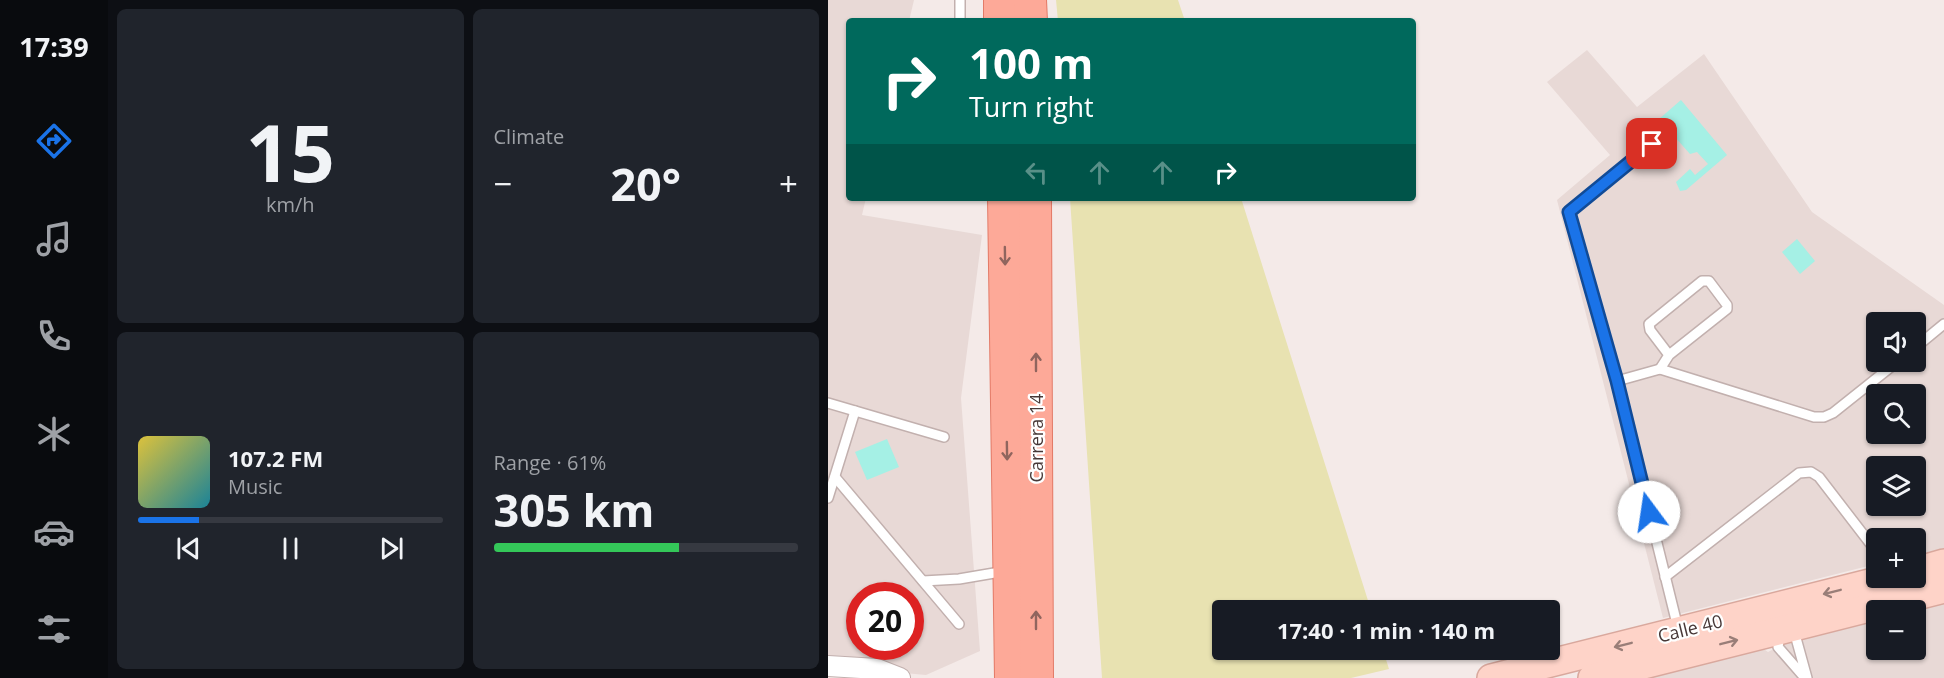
<!DOCTYPE html>
<html lang="en">
<head>
<meta charset="utf-8">
<style>
  :root { --surface:#171b24; --page:#20242c; --text:#f1f3f6; --muted:#9ea1a6; --line:#363941; --accent:#1a73e8 }
  body { margin:0; font-family:"Open Sans",sans-serif; background:var(--page); color:var(--text); height:100vh; display:flex; flex-direction:column; font-size:22px; white-space:nowrap }
  * { box-sizing:border-box; margin:0 }
  p { font-size:20px; color:var(--muted) }
  .icon { flex:none; width:33px; height:33px; fill:none; stroke:currentColor; stroke-width:2; stroke-linecap:round; stroke-linejoin:round }
  .map { position:relative; flex:1; overflow:hidden }
  .details { display:flex; flex-direction:column; gap:9px; padding:9px; background:#0d0f14; width:720px }
  .details>* { flex:none }
  .top-card { position:absolute; left:18px; top:18px; width:570px; height:183px; border-radius:6px; box-shadow:0 2px 4px #0004; background:#00695c; color:#fff; overflow:hidden }
  .controls { position:absolute; left:1038px; top:312px; display:grid; gap:12px }
  .controls a { display:grid; place-items:center; width:60px; height:60px; border-radius:6px; background:var(--surface); box-shadow:0 2px 4px #0004; font-size:30px }
  .speed { position:absolute; left:18px; top:582px; display:flex; gap:12px; font-size:30px; font-weight:700; text-align:center }
  .speed>* { display:grid; place-content:center; width:78px; height:78px; border-radius:50%; background:var(--surface); box-shadow:0 2px 4px #0004; line-height:1 }
  .speed .limit { border:9px solid #d22; background:#fff; color:#111 }
  .pin { position:absolute; display:grid; place-items:center; width:51px; height:51px; color:#fff; margin:-26px; border-radius:12px; box-shadow:0 3px 9px #0006 }
  .me { position:absolute; width:66px; margin:-33px; rotate:346deg; stroke-linejoin:round; filter:drop-shadow(0 0 4px #0008) }
  .turn { display:flex; align-items:center; gap:21px; height:126px; padding:0 24px; font-size:27px }
  .turn .icon { width:78px; height:78px; stroke-width:2.5 }
  .turn b { display:block; font-size:42px; line-height:51px }
  .lanes { display:flex; align-items:center; height:57px; padding:0 24px; background:#0003; justify-content:center; gap:30px; direction:ltr }
  .lanes .off { opacity:.35 }
  .big { font-size:45px; font-weight:700; line-height:1.1 }
  .details .card { flex:1; display:flex; flex-direction:column; justify-content:center; gap:9px; min-width:0; padding:0 21px; border-radius:9px; background:var(--page) }
  .details .dial { align-items:center; gap:0 }
  .dial b { font-size:78px; line-height:1 }
  .song { display:flex; align-items:center; gap:18px }
  .cover { width:72px; height:72px; border-radius:9px; background:linear-gradient(135deg,hsl(50 70% 55%),hsl(190 70% 35%)) }
  .played { height:6px; border-radius:3px; background:linear-gradient(90deg,var(--accent) 20%,var(--line) 20%) }
  .keys { display:flex; justify-content:space-around; direction:ltr }
  .heat { display:flex; justify-content:space-between; align-items:center; font-size:33px; direction:ltr }
  .charge { height:9px; border-radius:4px; background:linear-gradient(90deg,#34c759 61%,var(--line) 0) }
  .details .tiles { flex:1; display:grid; gap:9px; grid-template-columns:repeat(2,1fr) }
  .trip { position:absolute; left:384px; top:600px; width:348px; height:60px; border-radius:6px; background:var(--surface); box-shadow:0 2px 4px #0004; font-weight:700; line-height:60px; text-align:center }
  main { display:flex; flex:1; min-height:0 }
  .dock { display:flex; flex-direction:column; width:108px; justify-content:space-around; align-items:center; background:#090b0e; color:var(--muted) }
  .dock .icon { width:42px; height:42px }
  .dock .active { color:var(--accent) }
  .dock b { font-size:27px; color:var(--text) }
  .map>svg:first-child { display:block }
</style>
</head>
<body>
<main>
<nav class="dock">
<b>17:39</b>
<svg class="icon active" aria-label="directions" viewBox="0 0 24 24"><path d="M12 3l9 9-9 9-9-9zM9 14v-3h6M13 9l2 2-2 2"/></svg>
<svg class="icon" aria-label="music" viewBox="0 0 24 24"><path d="M9 18V5l10-2v13"/><circle cx="6" cy="18" r="3"/><circle cx="16" cy="16" r="3"/></svg>
<svg class="icon" aria-label="phone" viewBox="0 0 24 24"><path d="M5 4h4l2 5-3 2q2 4 5 5l2-3 5 2v4C11 20 4 13 5 4z"/></svg>
<svg class="icon" aria-label="climate" viewBox="0 0 24 24"><path d="M12 3v18M4 7l16 10M4 17L20 7"/></svg>
<svg class="icon" aria-label="car" viewBox="0 0 24 24"><path d="M5 17H2v-5l4-1 3-4h7l3 4 3 1v5h-3M9 17h6M6 11h13"/><circle cx="7" cy="17" r="2"/><circle cx="17" cy="17" r="2"/></svg>
<svg class="icon" aria-label="filters" viewBox="0 0 24 24"><path d="M4 7h16M4 17h16"/><circle cx="9" cy="7" r="2"/><circle cx="15" cy="17" r="2"/></svg>
</nav>
<section class="details">
<div class="tiles">
<div class="card dial"><b>15</b><p>km/h</p></div>
<div class="card"><p>Climate</p>
<div class="heat"><a>−</a><b class="big">20°</b><a>+</a></div>
</div>
<div class="card">
<div class="song"><i class="cover"></i><div><b>107.2 FM</b><p>Music</p></div></div>
<div class="played"></div>
<div class="keys"><svg class="icon" aria-label="previous" viewBox="0 0 24 24"><path d="M18 5L8 12l10 7zM5 5v14"/></svg><svg class="icon" aria-label="pause" viewBox="0 0 24 24"><path d="M8 5v14M16 5v14"/></svg><svg class="icon" aria-label="next" viewBox="0 0 24 24"><path d="M6 5l10 7-10 7zM19 5v14"/></svg></div>
</div>
<div class="card"><p>Range · 61%</p><b class="big">305 km</b><div class="charge"></div></div>
</div>
</section>
<div class="map">
<svg width="1116" height="678" viewBox="0 0 1116 678">
  <rect width="100%" height="100%" fill="#f4eae8"/>
  <g fill="#e8d9d6" fill-rule="evenodd">
    <path d="M0,0H86L81,21H21V198H38L34,215L154,235L133,398L152,651L98,675L0,666ZM32,596H82V646H32Z"/>
    <path d="M759,50L809,107L876,54L984,212L1116,305V548L1088,555V538H1048V564L835,618L729,200L782,155L719,82ZM1048,322H1088V362H1048ZM1048,394H1088V434H1048ZM1048,466H1088V506H1048Z"/>
    <polygon points="1116,595 1116,678 798,678 927,643 940,652 986,628 1048,612 1048,650 1088,650 1088,610 1056,610"/>
  </g>
  <g fill="#e8e2b1">
    <polygon points="228,0 350,0 357,21 230,21"/>
    <polygon points="242,198 413,198 543,610 394,610 394,650 555,650 561,669 523,678 274,678"/>
  </g>
  <g fill="#a5f0e5">
    <polygon points="853,100 899,155 858,190 852,191 848,182 862,169 867,175 880,164 869,152 862,154 831,119"/>
    <polygon points="969,239 987,261 972,274 954,252"/>
    <polygon points="59,439 71,467 39,480 27,452"/>
  </g>
  <g fill="none" stroke-linecap="round" stroke-linejoin="round">
    <g stroke="#c2b0ae" stroke-width="12">
      <g id="lane">
        <polyline points="132,0 132,21"/>
        <polyline points="824,144 741,212 789,381 850,628"/>
        <polyline points="1088,347 1116,324"/>
        <polyline points="832,369 841,355 899,309 899,305 881,281 874,281 821,324 822,330 841,355"/>
        <polyline points="789,381 832,369 986,417 996,417 1005,413 1069,362"/>
        <polyline points="0,403 116,437"/>
        <polyline points="7,477 131,624"/>
        <polyline points="0,498 27,411"/>
        <polyline points="837,577 971,473 983,472 991,477 1048,551"/>
        <polyline points="95,581 131,579 178,571"/>
        <polyline points="977,678 950,647 953,629 968,638 979,678"/>
      </g>
    </g>
    <g stroke="#c2b0ae" stroke-width="22">
      <polyline id="street" points="0,666 49,669 72,678"/>
    </g>
    <g stroke="#d9a89d" stroke-width="30">
      <g id="secondary">
        <polyline points="1088,571 1116,563"/>
        <polyline points="663,678 1061,578"/>
        <polyline points="764,678 1116,589"/>
      </g>
    </g>
    <g stroke="#e37a67" stroke-width="34">
      <g id="primary">
        <polyline points="172,0 172,21"/>
        <polyline points="202,0 203,21"/>
        <polyline points="176,198 183,678"/>
        <polyline points="207,198 209,678"/>
      </g>
    </g>
    <use href="#lane" stroke="#fff" stroke-width="9"/>
    <use href="#street" stroke="#fff" stroke-width="20"/>
    <use href="#secondary" stroke="#fed3c8" stroke-width="27"/>
    <use href="#primary" stroke="#fda998" stroke-width="32"/>
  </g>
  <defs><path id="oneway-shaft" d="M-6 0H5M1.5-3L5.5 0L1.5 3" fill="none" stroke-width="1.6" stroke-linecap="round" stroke-linejoin="round" transform="scale(1.5)"/></defs>
  <g stroke="#90655e">
    <use href="#oneway-shaft" transform="translate(177 256) rotate(89)"/>
    <use href="#oneway-shaft" transform="translate(208 362) rotate(-90)"/>
    <use href="#oneway-shaft" transform="translate(179 451) rotate(89)"/>
    <use href="#oneway-shaft" transform="translate(208 620) rotate(-90)"/>
  </g>
  <g stroke="#997e78">
    <use href="#oneway-shaft" transform="translate(1004 592) rotate(166)"/>
    <use href="#oneway-shaft" transform="translate(901 642) rotate(-14)"/>
    <use href="#oneway-shaft" transform="translate(795 645) rotate(166)"/>
  </g>
  <g fill="none" stroke-linecap="round" stroke-linejoin="round">
    <g stroke="#114b97" stroke-width="15">
      <polyline id="route" points="821,512 789,381 741,212 824,144"/>
    </g>
    <use href="#route" stroke="#1a73e8" stroke-width="10"/>
  </g>
  <g text-anchor="middle" dominant-baseline="central" stroke-width="4.5" stroke-linejoin="round" paint-order="stroke">
    <g font-size="18" fill="#473837" stroke="#fff">
      <text transform="translate(208 438) rotate(-90)">Carrera 14</text>
      <text transform="translate(862 628) rotate(-14)">Calle 40</text>
    </g>
  </g>
</svg>
<div class="controls">
<a><svg class="icon" aria-label="sound" viewBox="0 0 24 24"><path d="M4 9h4l5-4v14l-5-4H4zM17 9q2 3 0 6"/></svg></a>
<a><svg class="icon" aria-label="search" viewBox="0 0 24 24"><circle cx="10" cy="10" r="6"/><path d="M15 15l6 6"/></svg></a>
<a><svg class="icon" aria-label="layers" viewBox="0 0 24 24"><path d="M12 4l9 5-9 5-9-5zM3 14l9 5 9-5"/></svg></a>
<a>+</a>
<a>−</a>
</div>
<div class="speed"><div class="limit">20</div></div>
<div class="pin" style="left:824px;top:144px;background:#d93025"><svg class="icon" aria-label="arrive" viewBox="0 0 24 24"><path d="M6 21V4h12l-3 4 3 4H6"/></svg></div>
<svg class="me" style="left:821px;top:512px" viewBox="-20 -20 40 40"><circle r="19" fill="#fff"/><path d="M0-13L10 11 0 6-10 11z" fill="#1a73e8"/></svg>
<div class="trip">17:40 · 1 min · 140 m</div>
<div class="top-card">
<div class="turn"><svg class="icon" aria-label="right" viewBox="0 0 24 24"><path d="M7 20v-9h11M14 6l5 5-5 5"/></svg><div><b>100 m</b>Turn right</div></div>
<div class="lanes"><svg class="icon off" aria-label="left" viewBox="0 0 24 24"><path d="M17 20v-9H6M10 6l-5 5 5 5"/></svg><svg class="icon off" aria-label="ahead" viewBox="0 0 24 24"><path d="M12 20V5M6 11l6-6 6 6"/></svg><svg class="icon off" aria-label="ahead" viewBox="0 0 24 24"><path d="M12 20V5M6 11l6-6 6 6"/></svg><svg class="icon" aria-label="right" viewBox="0 0 24 24"><path d="M7 20v-9h11M14 6l5 5-5 5"/></svg></div>
</div>
</div>
</main>
</body>
</html>
